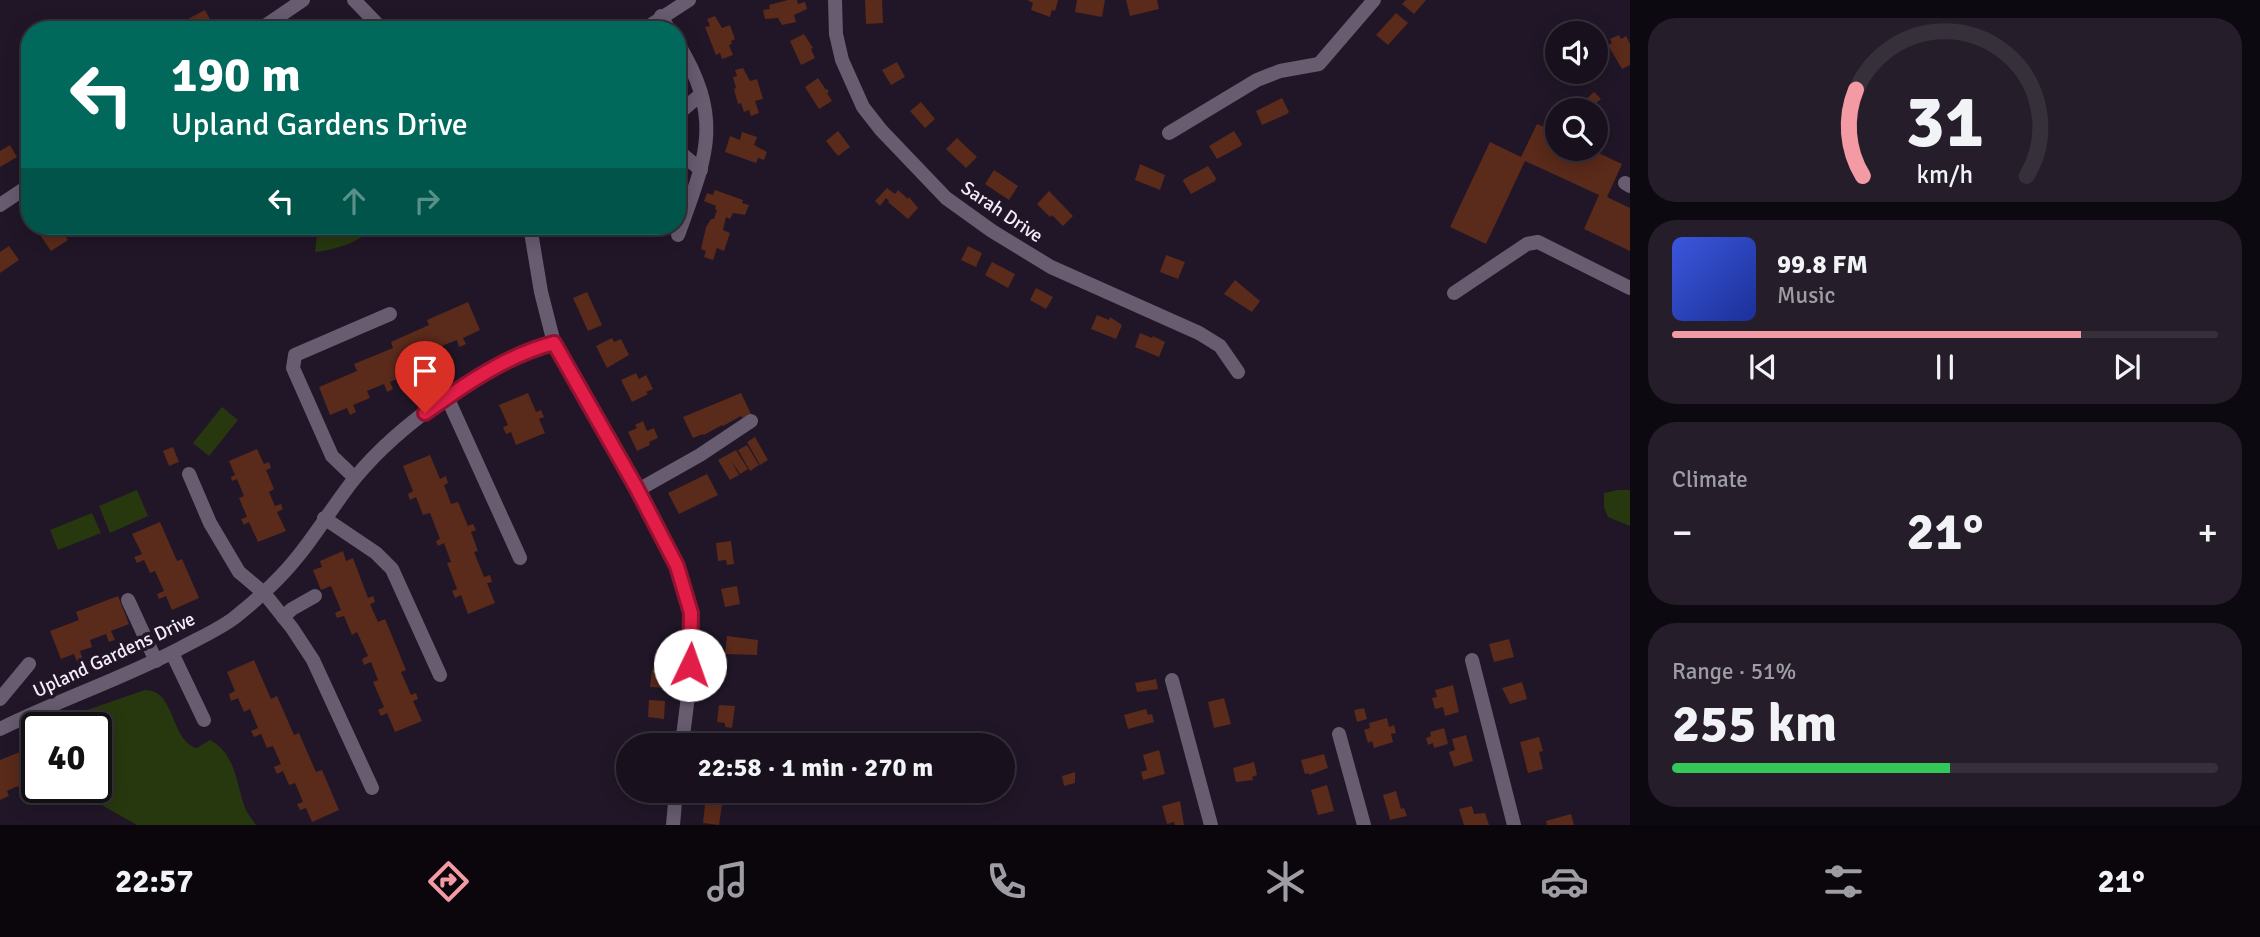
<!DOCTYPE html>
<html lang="en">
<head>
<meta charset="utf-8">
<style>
  :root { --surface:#18101d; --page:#251e2a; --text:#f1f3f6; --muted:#9f9da4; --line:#36303b; --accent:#f49aa4 }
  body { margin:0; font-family:Signika,sans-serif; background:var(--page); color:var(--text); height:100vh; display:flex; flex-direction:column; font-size:26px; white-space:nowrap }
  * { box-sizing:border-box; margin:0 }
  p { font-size:23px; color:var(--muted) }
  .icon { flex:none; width:38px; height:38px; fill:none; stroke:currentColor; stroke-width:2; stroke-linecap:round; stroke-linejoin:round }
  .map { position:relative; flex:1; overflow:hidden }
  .sheet { display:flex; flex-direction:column; gap:18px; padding:18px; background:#0d0910; width:630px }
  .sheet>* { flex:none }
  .top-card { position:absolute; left:21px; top:21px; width:665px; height:214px; border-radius:28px; box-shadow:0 4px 18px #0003,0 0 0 2px var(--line); background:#00695c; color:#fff; overflow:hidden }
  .tools { position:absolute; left:1545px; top:21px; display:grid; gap:14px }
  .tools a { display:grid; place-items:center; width:63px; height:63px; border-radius:50%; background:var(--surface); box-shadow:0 4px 18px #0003,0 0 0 2px var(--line); font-size:35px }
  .speed { position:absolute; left:21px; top:712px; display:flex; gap:14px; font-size:35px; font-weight:700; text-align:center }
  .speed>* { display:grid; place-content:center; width:91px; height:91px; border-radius:50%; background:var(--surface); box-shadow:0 4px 18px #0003,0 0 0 2px var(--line); line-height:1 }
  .speed .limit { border:4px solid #111; border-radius:10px; background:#fff; color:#111 }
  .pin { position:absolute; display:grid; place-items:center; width:60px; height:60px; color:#fff; margin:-72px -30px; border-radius:50% 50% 50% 0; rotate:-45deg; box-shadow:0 0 7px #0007 }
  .pin .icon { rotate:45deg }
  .me { position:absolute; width:77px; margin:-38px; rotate:3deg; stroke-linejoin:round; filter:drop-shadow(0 0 5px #0008) }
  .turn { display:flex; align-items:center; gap:24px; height:147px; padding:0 35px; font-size:32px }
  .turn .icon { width:91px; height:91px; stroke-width:2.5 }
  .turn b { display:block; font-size:49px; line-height:60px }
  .lanes { display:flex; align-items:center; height:66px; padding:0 35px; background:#0003; justify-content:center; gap:35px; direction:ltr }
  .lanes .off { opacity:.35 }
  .big { font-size:52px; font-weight:800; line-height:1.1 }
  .sheet .card { flex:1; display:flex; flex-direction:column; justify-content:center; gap:10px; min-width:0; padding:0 24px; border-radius:28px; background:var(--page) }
  .sheet .dial { align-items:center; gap:0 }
  .dial svg { height:182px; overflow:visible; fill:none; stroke:var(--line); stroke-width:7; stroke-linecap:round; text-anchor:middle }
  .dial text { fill:var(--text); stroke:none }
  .song { display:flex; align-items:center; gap:21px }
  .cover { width:84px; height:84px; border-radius:10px; background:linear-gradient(135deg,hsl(230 70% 55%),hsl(230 70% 35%)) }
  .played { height:7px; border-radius:4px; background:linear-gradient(90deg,var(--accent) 75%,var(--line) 75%) }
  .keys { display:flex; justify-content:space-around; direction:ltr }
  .heat { display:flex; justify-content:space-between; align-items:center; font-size:38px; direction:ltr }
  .charge { height:10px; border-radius:5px; background:linear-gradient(90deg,#34c759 51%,var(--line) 0) }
  .trip { position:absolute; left:616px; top:733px; width:399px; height:70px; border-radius:35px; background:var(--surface); box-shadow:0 4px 18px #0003,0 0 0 2px var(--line); font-weight:800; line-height:70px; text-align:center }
  .menu { display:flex; height:112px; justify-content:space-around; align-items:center; background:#0a060c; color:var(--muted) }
  .menu .icon { width:49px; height:49px }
  .menu .current { color:var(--accent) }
  .menu b { font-size:32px; color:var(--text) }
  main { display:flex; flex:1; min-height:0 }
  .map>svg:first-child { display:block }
</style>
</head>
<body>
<main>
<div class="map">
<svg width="1630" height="825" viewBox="0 0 1630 825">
  <rect width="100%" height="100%" fill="#201627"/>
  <g fill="#27380e">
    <path d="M318,226H375C361,242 335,250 315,252Z"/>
    <polygon points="222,407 238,420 209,456 193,443"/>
    <polygon points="137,490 148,516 110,533 99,506"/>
    <polygon points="1618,490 1630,490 1630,526 1608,517 1604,507 1604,493"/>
    <polygon points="92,513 101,533 58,550 50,530"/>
    <path d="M145,690C176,690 170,741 197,748L210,740C235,753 236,782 244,805C246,812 252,819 256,825H137L98,803L80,788H96V728H60L87,710Z"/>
  </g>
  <g fill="#5a2a1a">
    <polygon points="788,0 797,0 798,4 805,2 807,9 794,15 796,22 782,25 778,18 765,19 763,10 770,9 769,5"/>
    <polygon points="865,0 882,0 883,23 866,24"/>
    <polygon points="1027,0 1058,0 1055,11 1052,10 1050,17 1031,10 1033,3"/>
    <polygon points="1077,0 1105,0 1102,17 1075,12"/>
    <polygon points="1126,0 1157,0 1159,9 1130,16"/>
    <polygon points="1406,0 1426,0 1414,14 1402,4"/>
    <polygon points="205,10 213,25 204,30 186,30 182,22"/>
    <polygon points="1396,13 1408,23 1388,45 1376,35"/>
    <polygon points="715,16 722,28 730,25 735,39 731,41 732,44 729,45 733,55 722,59 720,53 716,55 705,27 710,26 707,19"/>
    <polygon points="804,34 813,48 811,49 815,58 801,65 790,41"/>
    <polygon points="1619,35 1621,39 1626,36 1630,44 1630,65 1622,69 1608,45 1612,43 1610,39"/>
    <polygon points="897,62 905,77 891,85 882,70"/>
    <polygon points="743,68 750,81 757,79 763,99 755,101 759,113 751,116 749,110 744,112 741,103 738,104 734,89 736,88 733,77 737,76 735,70"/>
    <polygon points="818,78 826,90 827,89 829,92 827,93 832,101 819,109 805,87"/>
    <polygon points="1594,92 1601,99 1587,110 1581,104"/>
    <polygon points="1282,98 1289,112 1287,114 1262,125 1256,111"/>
    <polygon points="921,102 935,119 925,128 910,111"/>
    <polygon points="1537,124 1558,133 1558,149 1590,149 1622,164 1607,197 1630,208 1630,251 1584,229 1599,195 1525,161 1486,244 1450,227 1490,142 1521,157"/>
    <polygon points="838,131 850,147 838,156 826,141"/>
    <polygon points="1234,131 1242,144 1241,146 1217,159 1209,146"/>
    <polygon points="742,132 757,137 754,145 767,152 764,160 758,158 756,163 725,152 730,136 740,140"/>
    <polygon points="957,138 977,157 966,168 946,149"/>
    <polygon points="10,145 17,157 0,167 0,151"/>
    <polygon points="1140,164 1165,175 1160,190 1135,180"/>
    <polygon points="1208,166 1216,178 1215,181 1191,194 1183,181 1184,179"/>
    <polygon points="994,170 1018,186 1009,200 985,184"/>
    <polygon points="887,188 895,194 898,190 908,199 909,197 918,208 908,219 888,202 889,201 886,198 880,206 875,201"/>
    <polygon points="715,190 743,200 742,203 749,205 745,215 733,213 730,219 726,217 723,230 730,233 724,251 717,248 713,260 704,257 706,251 701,249 706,227 711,219 714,219 717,210 715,209 716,206 704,201 707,193 713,195"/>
    <polygon points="1049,191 1073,216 1063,226 1052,215 1050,217 1037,204"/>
    <polygon points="34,226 63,226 68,233 65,236 68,240 51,251"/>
    <polygon points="9,246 19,260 0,273 0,252"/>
    <polygon points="968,246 982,253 976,267 961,260"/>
    <polygon points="1166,255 1185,262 1178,279 1160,272"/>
    <polygon points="992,262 1015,274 1008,288 985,275"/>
    <polygon points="1235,280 1260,301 1252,312 1224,294"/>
    <polygon points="1036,288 1053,297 1046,309 1030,300"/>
    <polygon points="587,292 602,325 588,331 573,298"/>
    <polygon points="468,302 480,330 463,338 466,344 459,347 457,340 439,347 442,354 427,360 429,367 424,370 421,362 404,369 406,375 390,382 393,389 387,392 384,384 367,391 370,398 353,405 356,412 350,415 347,408 330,415 319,387 357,371 354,364 393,348 391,342 429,325 427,320"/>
    <polygon points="1097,315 1109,320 1110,317 1122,325 1116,339 1091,329"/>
    <polygon points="1140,333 1152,338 1153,336 1165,342 1159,357 1135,347"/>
    <polygon points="612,338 614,342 621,339 629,355 607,368 596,346"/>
    <polygon points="636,373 639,379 646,375 653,389 646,392 648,394 632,402 621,380"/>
    <polygon points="528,393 536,412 541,410 544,417 539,419 545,433 516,445 511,432 506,434 503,427 508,425 499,405"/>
    <polygon points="741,393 751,414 742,418 741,416 723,426 722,425 704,435 703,434 693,438 683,417"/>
    <polygon points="643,421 647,431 654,428 658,438 649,442 650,445 637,451 628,432 637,428 635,425"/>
    <polygon points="755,437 768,460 760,465 747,442"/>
    <polygon points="747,445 759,465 750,471 738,450"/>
    <polygon points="173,447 179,462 169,466 163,451"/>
    <polygon points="257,449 264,464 269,462 271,468 266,470 274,489 269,492 275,506 281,504 283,509 277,512 286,531 258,542 249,522 244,525 241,519 247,517 239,498 244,496 237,479 232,481 231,477 235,475 229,461"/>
    <polygon points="736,450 748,469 740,474 731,460 739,475 730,480 718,460"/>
    <polygon points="430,455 440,479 446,476 448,483 444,485 451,504 458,502 468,526 473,524 476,530 471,532 478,551 474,552 484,577 490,575 492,582 487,583 495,603 468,614 461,595 455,598 452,591 457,589 447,563 451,562 444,543 438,546 436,541 440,539 430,513 423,515 416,497 410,500 408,494 413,491 403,466"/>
    <polygon points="707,474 718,495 679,514 668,493"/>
    <polygon points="160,522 177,561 182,559 199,598 172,610 166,596 159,599 157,594 164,591 155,571 150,573 144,560 137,563 134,557 142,554 132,534"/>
    <polygon points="731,541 734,564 727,565 726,560 718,561 716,543"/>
    <polygon points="343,551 346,561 353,558 368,598 373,596 375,602 370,604 378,622 385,619 406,670 401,672 411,695 416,693 418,699 413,701 422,721 395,732 387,713 381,716 378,710 384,707 373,682 378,680 371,662 364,665 362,659 368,656 357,632 352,635 344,616 337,618 335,613 341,610 331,586 321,590 313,570 322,567 320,561"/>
    <polygon points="737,586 740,604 725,607 721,589"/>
    <polygon points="118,596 129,624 111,631 115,640 109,642 106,634 90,640 92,647 80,651 83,660 77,662 74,654 61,659 50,631 79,620 76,612"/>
    <polygon points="727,636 758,640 757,655 725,654"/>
    <polygon points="1509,639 1514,657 1494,662 1489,644"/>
    <polygon points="254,660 271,699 277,696 294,735 299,733 316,772 322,770 339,810 312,822 306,808 300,810 297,804 303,802 295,783 289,785 283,771 277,774 274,767 281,764 273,746 267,748 261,734 254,737 251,731 258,728 250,709 244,712 238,698 231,701 229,694 235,691 227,672"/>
    <polygon points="652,670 668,671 667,688 650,687"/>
    <polygon points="1156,679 1158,689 1137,692 1135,683"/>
    <polygon points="1522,682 1527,699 1510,704 1502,688"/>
    <polygon points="1453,685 1459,712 1445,716 1443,707 1435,709 1432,698 1437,697 1435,690"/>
    <polygon points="1224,698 1231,724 1214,728 1208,702"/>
    <polygon points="649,700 665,701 664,719 648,717"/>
    <polygon points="719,705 735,706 732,728 725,727 725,723 717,722"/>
    <polygon points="1364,708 1367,719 1357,722 1354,710"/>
    <polygon points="1146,709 1148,715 1152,714 1154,722 1128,729 1124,715"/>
    <polygon points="1387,718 1389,727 1394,725 1396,733 1391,734 1393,742 1374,748 1372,741 1368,743 1364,730 1370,728 1369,723"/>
    <polygon points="1444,728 1448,744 1434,748 1433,743 1428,745 1426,738 1431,736 1430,732"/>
    <polygon points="1466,735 1473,761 1454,767 1449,752 1455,750 1452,739"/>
    <polygon points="1539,737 1543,751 1539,752 1543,769 1528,773 1520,742"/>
    <polygon points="25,750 37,777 23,783 26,791 22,793 18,786 7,791 9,796 0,800 0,760"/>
    <polygon points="1159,750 1165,774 1143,780 1141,772 1147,770 1143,755"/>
    <polygon points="1324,754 1328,768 1309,775 1309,773 1305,774 1301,760"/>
    <polygon points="1254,762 1257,775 1252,777 1253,780 1236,782 1233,768"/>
    <polygon points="1075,772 1075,783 1064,786 1062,776"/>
    <polygon points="1327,785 1334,811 1318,815 1311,790"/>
    <polygon points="639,791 657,791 656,800 638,797"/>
    <polygon points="1396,791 1401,809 1404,808 1407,816 1390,820 1383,795"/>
    <polygon points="706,796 723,798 719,825 703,823"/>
    <polygon points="1180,801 1184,825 1175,825 1174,822 1167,824 1162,806"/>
    <polygon points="1472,806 1474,814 1485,813 1489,825 1464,825 1459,809"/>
    <polygon points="1571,814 1574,825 1547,825 1546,821"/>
  </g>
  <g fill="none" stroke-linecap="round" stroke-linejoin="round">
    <g stroke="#675c70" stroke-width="14">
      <polyline points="354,0 383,30"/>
      <polyline points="835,0 836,34 842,60 863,107 881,130 946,198 992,231 1051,267 1199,333 1220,346 1238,372"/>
      <polyline points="661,16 669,30"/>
      <polyline points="259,30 303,0"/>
      <polyline points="643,30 689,0"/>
      <path d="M677,42C725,120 706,157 678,235"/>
      <polyline points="677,115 701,94"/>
      <polyline points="1169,133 1257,80 1280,71 1319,64 1374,0"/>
      <polyline points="677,150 701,170"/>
      <polyline points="1625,183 1630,186"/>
      <polyline points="0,205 30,185"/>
      <path d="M530,226L541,292L554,343L662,534C674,559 685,583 690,610C697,649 686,705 682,746"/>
      <polyline points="1454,293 1527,244 1538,242 1630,288"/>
      <polyline points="447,397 520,558"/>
      <polyline points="189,474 210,523 239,572 264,593 292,628 313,660 372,788"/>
      <polyline points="355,478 332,456 293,368 295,355 390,314"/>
      <polyline points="638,490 700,455 751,421"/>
      <polyline points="324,518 376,553 392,569 440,675"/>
      <polyline points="128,600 156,661"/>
      <polyline points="283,617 292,609 315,596"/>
      <polyline points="172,653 204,720"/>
      <polyline points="1472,660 1514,825"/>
      <polyline points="1172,680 1211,825"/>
      <polyline points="0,699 29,664"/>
      <path d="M0,729C59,700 121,679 179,649C197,639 218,630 234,618C258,599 281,578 299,555C319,530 335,503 355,478C399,424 487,362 554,343"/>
      <polyline points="1339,734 1364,825"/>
      <polyline points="673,825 676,791"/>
    </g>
  </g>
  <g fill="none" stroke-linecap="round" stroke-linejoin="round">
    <g stroke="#92132f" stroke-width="18">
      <path id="route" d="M425,413C464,385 507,355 554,343L636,487L677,566L691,613L690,665"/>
    </g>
    <use href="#route" stroke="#e11d48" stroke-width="12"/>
  </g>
  <g text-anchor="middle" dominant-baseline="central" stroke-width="7" stroke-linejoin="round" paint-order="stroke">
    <g font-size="19" fill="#f4edf9" stroke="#201627">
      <text transform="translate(1002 212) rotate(34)">Sarah Drive</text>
      <text transform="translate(114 655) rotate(-25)">Upland Gardens Drive</text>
    </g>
  </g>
</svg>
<div class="tools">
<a><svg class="icon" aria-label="sound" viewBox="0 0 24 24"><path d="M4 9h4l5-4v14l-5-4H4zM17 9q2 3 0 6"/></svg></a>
<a><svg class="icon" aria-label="search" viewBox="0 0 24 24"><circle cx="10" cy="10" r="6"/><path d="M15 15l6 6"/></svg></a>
</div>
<div class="speed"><div class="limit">40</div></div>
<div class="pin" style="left:425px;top:413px;background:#d93025"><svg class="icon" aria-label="arrive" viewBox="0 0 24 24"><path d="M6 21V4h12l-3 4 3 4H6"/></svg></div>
<svg class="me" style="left:690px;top:665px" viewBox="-20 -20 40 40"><circle r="19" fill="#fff"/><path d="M0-13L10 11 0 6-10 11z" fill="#e11d48"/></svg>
<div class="trip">22:58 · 1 min · 270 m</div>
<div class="top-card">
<div class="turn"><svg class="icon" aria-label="left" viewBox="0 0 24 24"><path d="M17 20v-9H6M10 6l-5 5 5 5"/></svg><div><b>190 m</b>Upland Gardens Drive</div></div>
<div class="lanes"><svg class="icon" aria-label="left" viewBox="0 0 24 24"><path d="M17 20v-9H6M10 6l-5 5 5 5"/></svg><svg class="icon off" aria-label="ahead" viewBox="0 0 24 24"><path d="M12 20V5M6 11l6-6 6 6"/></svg><svg class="icon off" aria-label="right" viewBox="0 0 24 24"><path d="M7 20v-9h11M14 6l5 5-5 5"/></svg></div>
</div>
</div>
<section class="sheet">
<div class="card dial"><svg viewBox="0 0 100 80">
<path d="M14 69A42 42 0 1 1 86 69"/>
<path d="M14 69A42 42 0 0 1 11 31" stroke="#f49aa4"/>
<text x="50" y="56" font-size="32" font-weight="700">31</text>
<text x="50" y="72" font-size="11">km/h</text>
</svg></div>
<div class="card">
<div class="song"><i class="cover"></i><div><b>99.8 FM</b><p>Music</p></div></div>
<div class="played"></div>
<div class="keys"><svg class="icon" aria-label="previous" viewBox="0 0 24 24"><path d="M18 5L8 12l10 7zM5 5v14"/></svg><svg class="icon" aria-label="pause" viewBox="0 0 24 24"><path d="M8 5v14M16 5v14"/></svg><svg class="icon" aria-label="next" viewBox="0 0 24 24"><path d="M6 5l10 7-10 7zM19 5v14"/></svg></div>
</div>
<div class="card"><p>Climate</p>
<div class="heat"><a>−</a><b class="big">21°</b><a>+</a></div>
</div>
<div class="card"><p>Range · 51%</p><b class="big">255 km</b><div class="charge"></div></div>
</section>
</main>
<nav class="menu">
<b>22:57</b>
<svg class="icon current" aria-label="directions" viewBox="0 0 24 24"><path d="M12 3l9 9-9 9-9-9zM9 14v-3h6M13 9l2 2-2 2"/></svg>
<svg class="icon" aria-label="music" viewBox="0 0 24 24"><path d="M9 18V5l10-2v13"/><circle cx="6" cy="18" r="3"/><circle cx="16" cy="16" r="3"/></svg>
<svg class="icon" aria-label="phone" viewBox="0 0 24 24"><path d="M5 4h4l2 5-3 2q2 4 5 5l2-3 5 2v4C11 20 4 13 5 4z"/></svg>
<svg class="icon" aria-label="climate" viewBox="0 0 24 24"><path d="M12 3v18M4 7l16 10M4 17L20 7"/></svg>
<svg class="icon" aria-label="car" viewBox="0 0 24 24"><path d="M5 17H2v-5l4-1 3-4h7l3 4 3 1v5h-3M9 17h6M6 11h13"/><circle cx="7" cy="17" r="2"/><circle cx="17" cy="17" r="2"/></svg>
<svg class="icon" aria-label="filters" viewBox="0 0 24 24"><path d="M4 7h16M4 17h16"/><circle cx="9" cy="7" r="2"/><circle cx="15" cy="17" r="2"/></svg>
<b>21°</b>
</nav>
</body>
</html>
